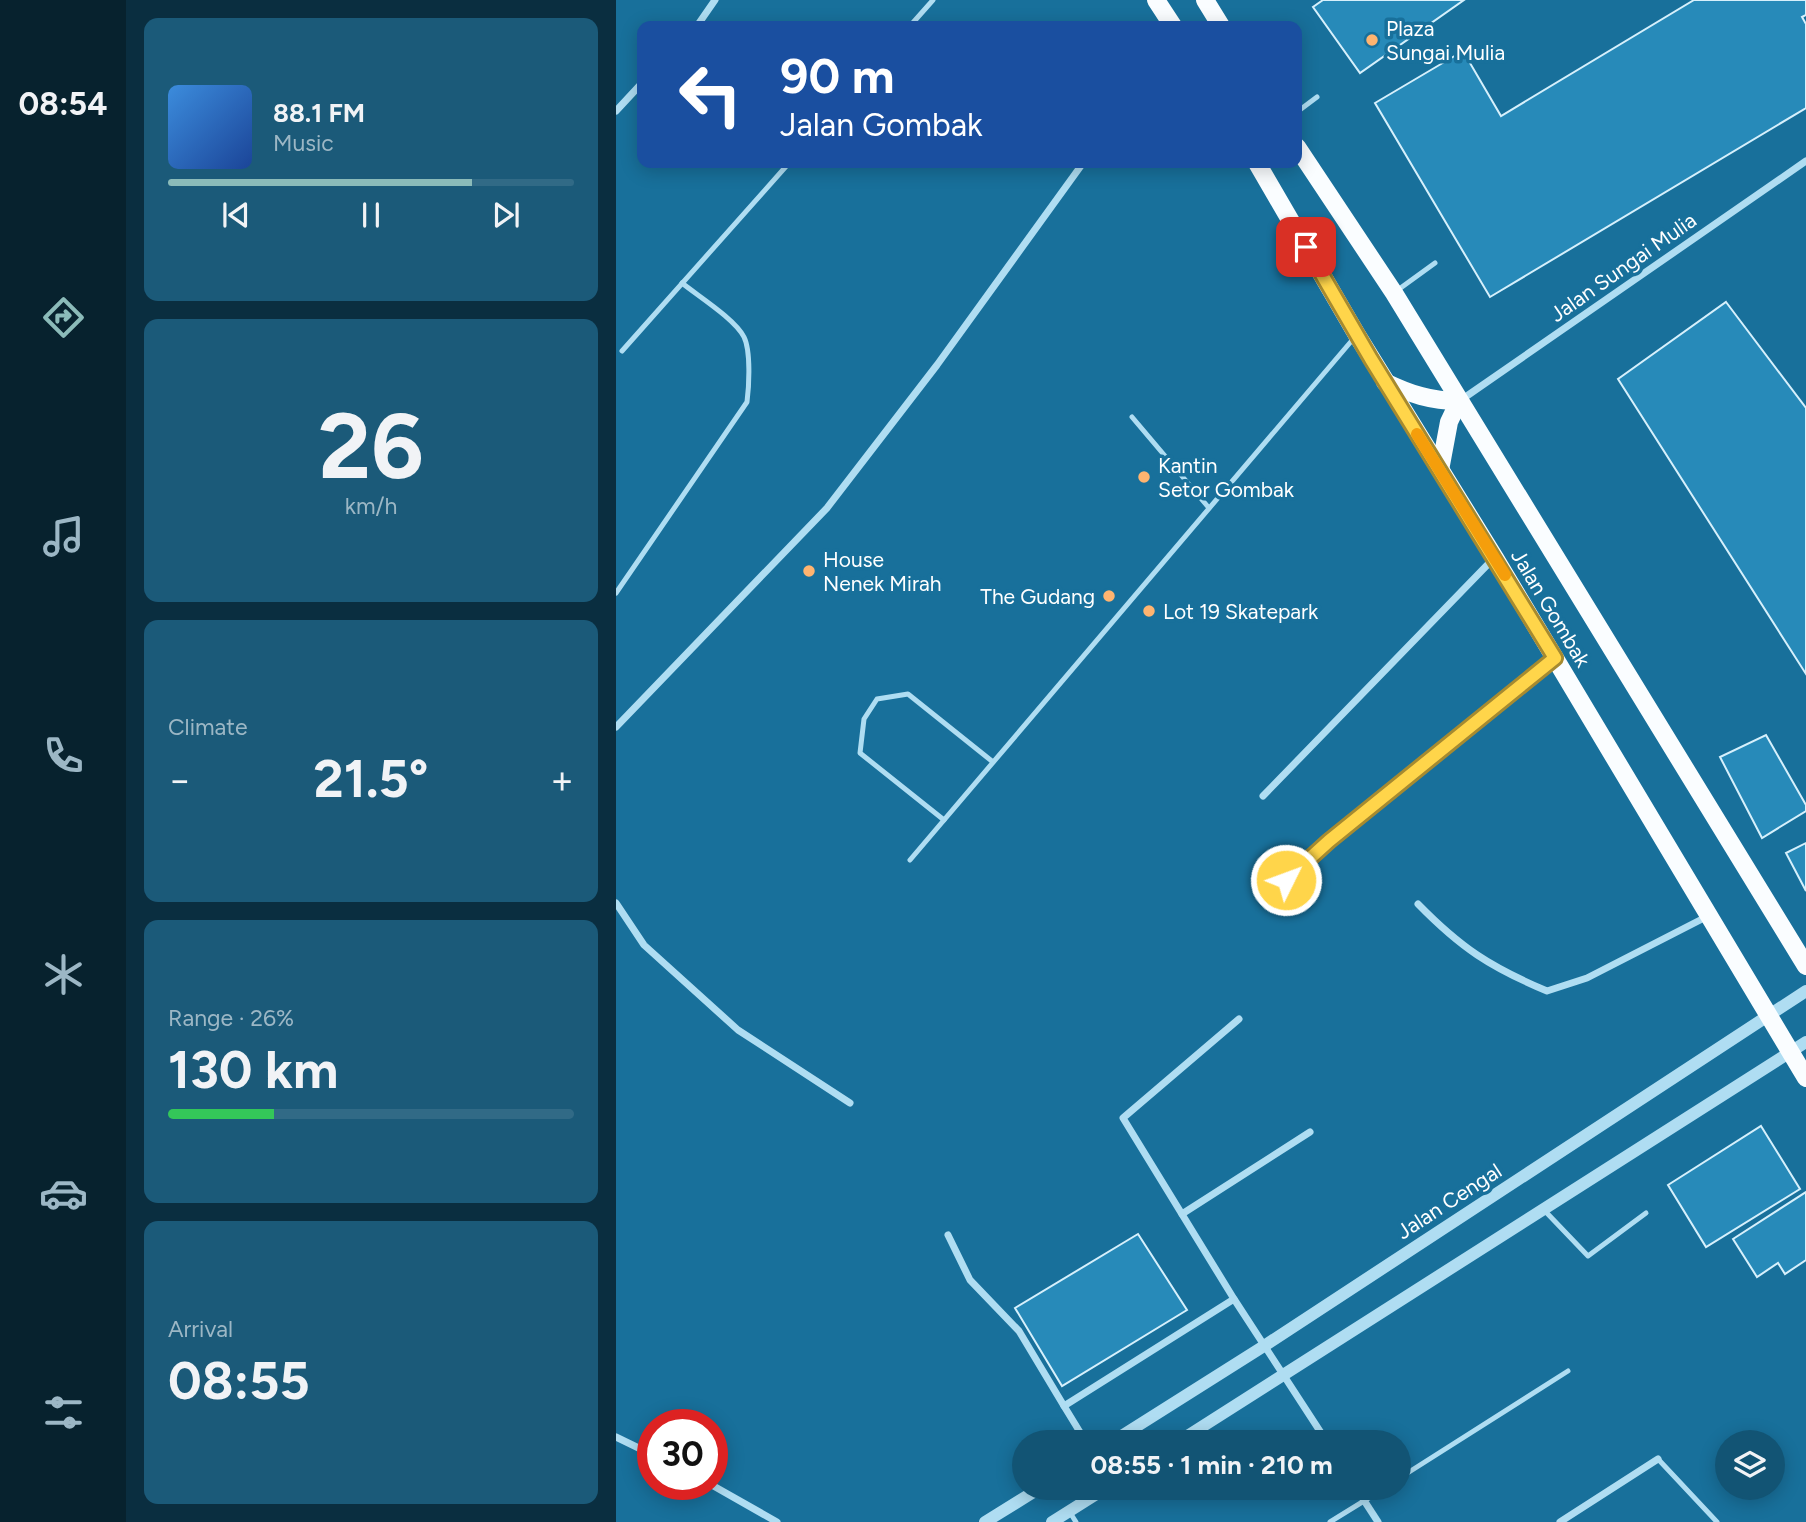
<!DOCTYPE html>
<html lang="en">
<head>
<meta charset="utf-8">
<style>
  :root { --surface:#125474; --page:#1b5a79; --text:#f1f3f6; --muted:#9cb7c5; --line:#316a86; --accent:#8bbbb9 }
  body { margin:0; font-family:Figtree,sans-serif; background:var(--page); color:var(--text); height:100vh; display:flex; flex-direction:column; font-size:26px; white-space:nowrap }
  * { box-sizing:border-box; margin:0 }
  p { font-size:23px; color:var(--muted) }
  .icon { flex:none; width:38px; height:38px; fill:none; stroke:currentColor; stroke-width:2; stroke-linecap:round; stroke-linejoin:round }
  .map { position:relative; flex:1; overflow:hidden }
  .details { display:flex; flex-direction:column; gap:18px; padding:18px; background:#0a2e40; width:490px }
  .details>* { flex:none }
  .guide { position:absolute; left:21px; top:21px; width:665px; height:147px; border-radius:14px; box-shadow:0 4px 18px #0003; background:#1a4fa0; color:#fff; overflow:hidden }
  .fabs { position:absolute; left:1099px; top:1430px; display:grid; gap:14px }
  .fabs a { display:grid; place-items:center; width:70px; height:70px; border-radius:50%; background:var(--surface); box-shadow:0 4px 18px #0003; font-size:35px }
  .speed { position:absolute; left:21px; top:1409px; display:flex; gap:14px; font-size:35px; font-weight:700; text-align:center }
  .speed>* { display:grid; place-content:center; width:91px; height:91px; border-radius:50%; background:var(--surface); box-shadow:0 4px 18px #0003; line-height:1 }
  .speed .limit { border:10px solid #d22; background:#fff; color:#111 }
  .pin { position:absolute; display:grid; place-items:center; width:60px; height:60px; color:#fff; margin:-30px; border-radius:14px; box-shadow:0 4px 10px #0006 }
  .me { position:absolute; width:77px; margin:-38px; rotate:48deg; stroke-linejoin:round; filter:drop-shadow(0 0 5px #0008) }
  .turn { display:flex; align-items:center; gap:24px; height:147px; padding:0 28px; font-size:32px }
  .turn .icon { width:91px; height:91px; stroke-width:2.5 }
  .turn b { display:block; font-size:49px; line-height:60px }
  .big { font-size:52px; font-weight:700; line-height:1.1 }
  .details .widget { flex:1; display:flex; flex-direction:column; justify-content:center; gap:10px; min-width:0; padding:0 24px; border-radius:14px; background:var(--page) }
  .details .dial { align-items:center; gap:0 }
  .dial b { font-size:91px; line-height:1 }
  .song { display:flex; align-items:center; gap:21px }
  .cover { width:84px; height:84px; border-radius:10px; background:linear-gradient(135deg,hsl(210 70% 55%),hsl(220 70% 35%)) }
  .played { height:7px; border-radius:4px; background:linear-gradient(90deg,var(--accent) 75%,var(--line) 75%) }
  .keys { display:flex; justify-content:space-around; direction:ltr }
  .heat { display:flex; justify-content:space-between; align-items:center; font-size:38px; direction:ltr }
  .charge { height:10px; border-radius:5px; background:linear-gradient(90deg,#34c759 26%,var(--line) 0) }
  .trip { position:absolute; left:396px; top:1430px; width:399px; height:70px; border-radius:35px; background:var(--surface); box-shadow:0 4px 18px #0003; font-weight:700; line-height:70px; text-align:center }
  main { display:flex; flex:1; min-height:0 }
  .dock { display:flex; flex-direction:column; width:126px; justify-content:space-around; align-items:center; background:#07222e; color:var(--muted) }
  .dock .icon { width:49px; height:49px }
  .dock .on { color:var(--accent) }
  .dock b { font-size:32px; color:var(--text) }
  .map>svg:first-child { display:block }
</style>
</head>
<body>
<main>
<nav class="dock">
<b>08:54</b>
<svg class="icon on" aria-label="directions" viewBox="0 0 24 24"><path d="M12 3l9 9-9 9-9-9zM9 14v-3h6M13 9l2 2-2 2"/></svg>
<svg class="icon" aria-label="music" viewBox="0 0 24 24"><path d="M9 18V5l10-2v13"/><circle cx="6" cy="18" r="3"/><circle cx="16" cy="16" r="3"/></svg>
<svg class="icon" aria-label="phone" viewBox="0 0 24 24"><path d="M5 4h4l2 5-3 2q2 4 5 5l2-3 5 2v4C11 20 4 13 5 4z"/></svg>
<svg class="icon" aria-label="climate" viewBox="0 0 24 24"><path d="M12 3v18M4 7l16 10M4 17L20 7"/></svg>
<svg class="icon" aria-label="car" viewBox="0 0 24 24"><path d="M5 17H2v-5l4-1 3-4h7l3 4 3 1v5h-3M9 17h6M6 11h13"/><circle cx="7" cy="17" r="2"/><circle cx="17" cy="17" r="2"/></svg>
<svg class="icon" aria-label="filters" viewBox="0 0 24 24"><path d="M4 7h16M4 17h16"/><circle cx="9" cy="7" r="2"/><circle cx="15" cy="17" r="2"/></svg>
</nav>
<section class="details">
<div class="widget">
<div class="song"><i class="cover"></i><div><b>88.1 FM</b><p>Music</p></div></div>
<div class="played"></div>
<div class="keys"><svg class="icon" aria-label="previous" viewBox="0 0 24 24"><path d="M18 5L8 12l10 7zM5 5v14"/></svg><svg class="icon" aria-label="pause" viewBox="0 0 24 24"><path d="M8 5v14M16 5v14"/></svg><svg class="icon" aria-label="next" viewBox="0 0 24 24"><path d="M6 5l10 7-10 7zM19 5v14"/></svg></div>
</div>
<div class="widget dial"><b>26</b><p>km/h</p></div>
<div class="widget"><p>Climate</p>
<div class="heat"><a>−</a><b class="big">21.5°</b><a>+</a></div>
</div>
<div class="widget"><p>Range · 26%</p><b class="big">130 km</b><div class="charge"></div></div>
<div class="widget"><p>Arrival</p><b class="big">08:55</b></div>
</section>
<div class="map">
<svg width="1190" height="1522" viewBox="0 0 1190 1522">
  <rect width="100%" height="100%" fill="#18709b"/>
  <g fill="#278ab9" stroke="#d6f0fc" stroke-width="2">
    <polygon points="707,0 848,0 744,73 697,7"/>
    <polygon points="1078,0 1190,0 1190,15 1186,17 1190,24 1190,108 874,297 759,103 847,51 885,116"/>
    <polygon points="1110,302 1190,408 1190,674 1002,379"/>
    <polygon points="1150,735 1190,805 1190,811 1146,838 1104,757"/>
    <polygon points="1190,843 1190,891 1170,853"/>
    <polygon points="1145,1126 1184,1189 1090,1247 1052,1185"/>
    <polygon points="1190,1192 1190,1260 1169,1274 1162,1263 1141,1277 1117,1239"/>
    <polygon points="522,1234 571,1310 446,1386 399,1308"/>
  </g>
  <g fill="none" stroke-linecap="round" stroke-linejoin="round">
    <g stroke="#afddf2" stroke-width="5">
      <polyline points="294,26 317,0"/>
      <polyline points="681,112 701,97"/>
      <polyline points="779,292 819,263"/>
      <polyline points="6,351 173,163"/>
      <polyline points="516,417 593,508"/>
      <path d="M0,593L131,402C133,387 135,351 128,337C119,319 82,296 66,283"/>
      <polyline points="328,820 244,753 248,719 261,699 292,694 377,762"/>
      <polyline points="294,860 738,338"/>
      <polyline points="928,1210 972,1256 1030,1213"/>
      <polyline points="1042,1459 1101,1522"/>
      <polyline points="782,1479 952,1371"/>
      <polyline points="453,1511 460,1522"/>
      <polyline points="714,1522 769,1488"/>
    </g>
    <g stroke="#afddf2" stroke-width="7">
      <polyline points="81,26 99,0"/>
      <polyline points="0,111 26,83"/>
      <polyline points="845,400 1190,161"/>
      <polyline points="0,727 211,508 321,365 467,163"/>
      <polyline points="647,796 878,558"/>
      <polyline points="670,880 713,841 939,659"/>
      <polyline points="0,903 28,945 122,1030 234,1103"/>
      <path d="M802,904C845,948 874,967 931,991L971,978L1092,916"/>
      <polyline points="623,1019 507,1118 618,1299 711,1442"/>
      <polyline points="566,1214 694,1132"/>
      <polyline points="332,1235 354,1280 403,1331 448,1406"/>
      <polyline points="0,1437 37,1455"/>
      <polyline points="470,1442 448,1406 618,1299"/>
      <polyline points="94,1484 161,1522"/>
      <polyline points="740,1488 762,1522"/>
      <polyline points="944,1522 1042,1459"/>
    </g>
    <g stroke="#afddf2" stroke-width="12">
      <polyline points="496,1442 648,1346 1190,991"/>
      <polyline points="562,1442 1190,1042"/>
      <polyline points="369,1522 424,1488"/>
      <polyline points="436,1522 490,1488"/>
    </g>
    <g stroke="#fafdff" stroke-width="18">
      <polyline points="540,0 557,26"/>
      <polyline points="589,0 605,26"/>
      <polyline points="681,147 778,293 1190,966"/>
      <polyline points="641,163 741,335 879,558 1190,1078"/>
      <path d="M769,382C794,394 815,401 843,401"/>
      <polyline points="824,470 833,422 843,401"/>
    </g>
  </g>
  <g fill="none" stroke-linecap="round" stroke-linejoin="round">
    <g stroke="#a68a30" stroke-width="18">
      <polyline id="route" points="670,880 713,841 939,658 755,359 690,247"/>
    </g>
    <use href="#route" stroke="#ffd54a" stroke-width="12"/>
    <polyline stroke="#f59e0b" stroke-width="12" points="801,434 889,575"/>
  </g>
  <g fill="#ffb470" stroke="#18709b" stroke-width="2.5">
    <circle cx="756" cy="40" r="7"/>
    <circle cx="528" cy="477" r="7"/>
    <circle cx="193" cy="571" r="7"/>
    <circle cx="493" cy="596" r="7"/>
    <circle cx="533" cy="611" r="7"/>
  </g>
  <g text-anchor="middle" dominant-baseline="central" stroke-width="7" stroke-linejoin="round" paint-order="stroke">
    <g font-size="21" fill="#fff" stroke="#18709b" text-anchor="start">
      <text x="770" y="28">Plaza<tspan x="770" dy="24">Sungai Mulia</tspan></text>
      <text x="542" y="465">Kantin<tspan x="542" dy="24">Setor Gombak</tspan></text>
      <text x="207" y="559">House<tspan x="207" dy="24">Nenek Mirah</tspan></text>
      <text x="479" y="596" text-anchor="end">The Gudang</text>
      <text x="547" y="611">Lot 19 Skatepark</text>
    </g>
    <g font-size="21" fill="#fff" stroke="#18709b">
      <text transform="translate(1007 267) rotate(-35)">Jalan Sungai Mulia</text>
      <text transform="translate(935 608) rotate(59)">Jalan Gombak</text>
      <text transform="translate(833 1201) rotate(-33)">Jalan Cengal</text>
    </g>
  </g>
</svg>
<div class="fabs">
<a><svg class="icon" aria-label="layers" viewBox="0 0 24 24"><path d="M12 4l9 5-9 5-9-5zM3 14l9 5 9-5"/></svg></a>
</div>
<div class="speed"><div class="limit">30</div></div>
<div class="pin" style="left:690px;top:247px;background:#d93025"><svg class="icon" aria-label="arrive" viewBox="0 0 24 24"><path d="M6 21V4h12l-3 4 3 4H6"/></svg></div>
<svg class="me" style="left:670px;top:880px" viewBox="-20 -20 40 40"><circle r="17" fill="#ffd54a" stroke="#fff" stroke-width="3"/><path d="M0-11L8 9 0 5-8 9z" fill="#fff"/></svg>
<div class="trip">08:55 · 1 min · 210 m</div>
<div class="guide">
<div class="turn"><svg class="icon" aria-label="left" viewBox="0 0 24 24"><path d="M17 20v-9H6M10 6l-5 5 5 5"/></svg><div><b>90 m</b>Jalan Gombak</div></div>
</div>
</div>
</main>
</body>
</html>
